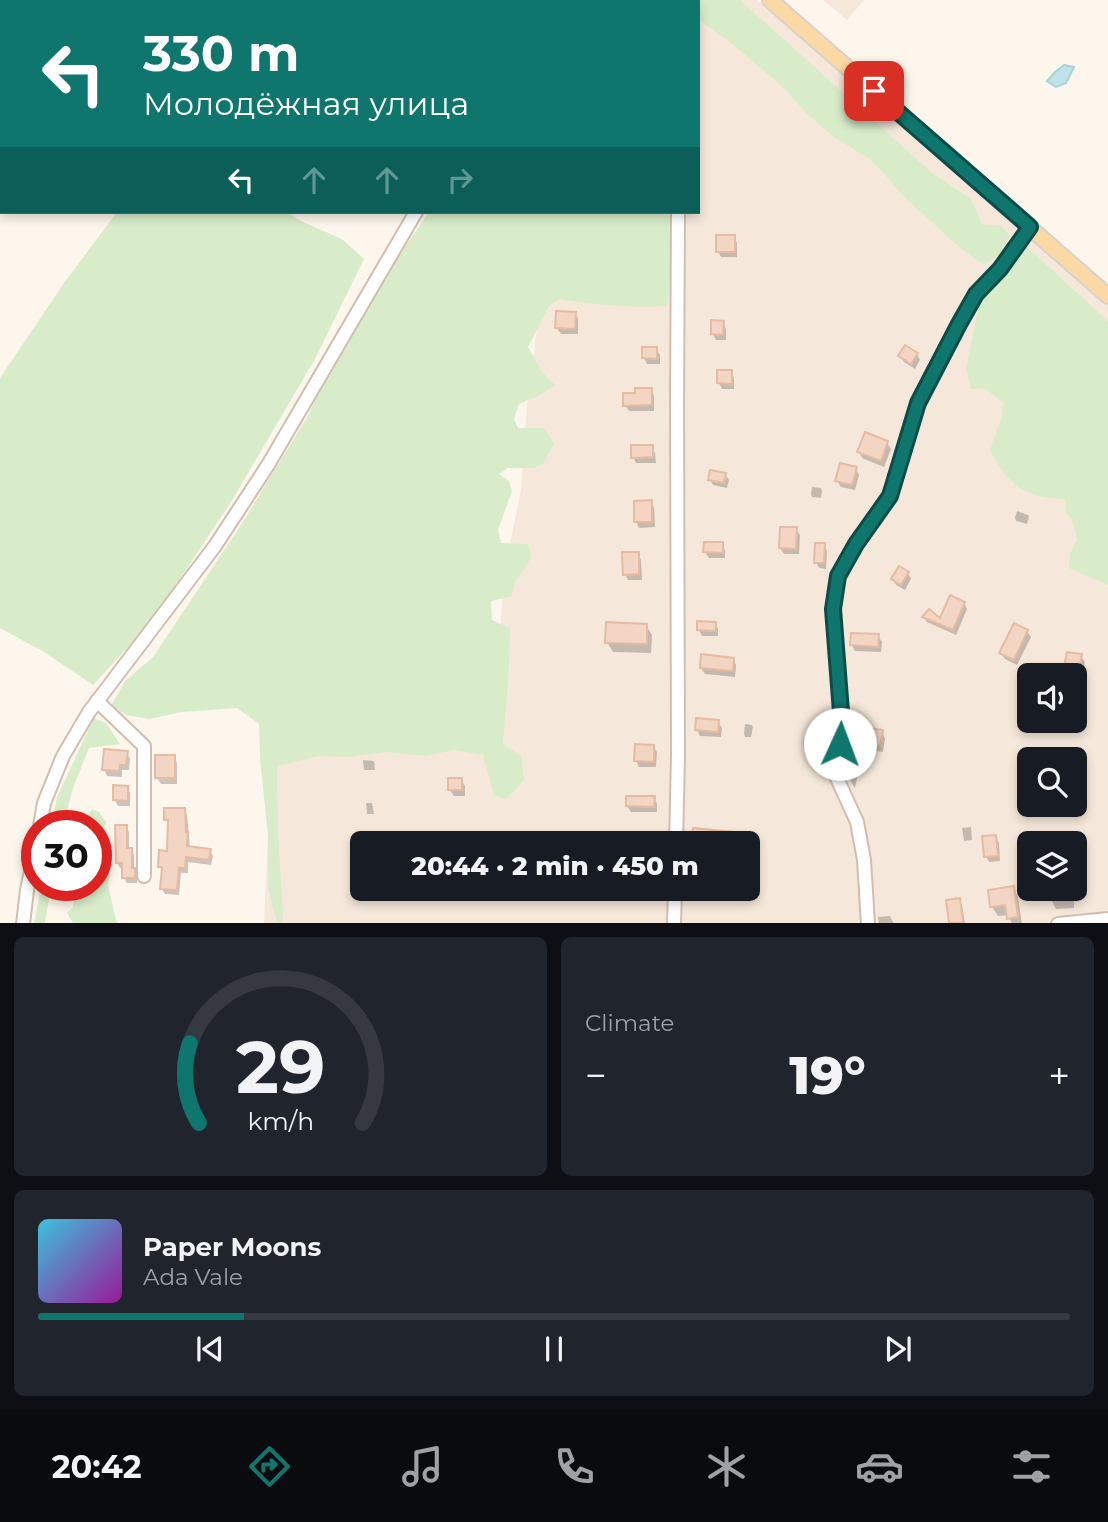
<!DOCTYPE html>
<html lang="en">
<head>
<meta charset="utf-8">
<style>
  :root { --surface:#171b24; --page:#20242c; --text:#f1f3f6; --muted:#9ea1a6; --line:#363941; --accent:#0f766e }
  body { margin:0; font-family:Montserrat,sans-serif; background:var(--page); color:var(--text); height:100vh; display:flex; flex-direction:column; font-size:26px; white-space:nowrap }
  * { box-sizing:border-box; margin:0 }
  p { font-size:23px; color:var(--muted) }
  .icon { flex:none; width:38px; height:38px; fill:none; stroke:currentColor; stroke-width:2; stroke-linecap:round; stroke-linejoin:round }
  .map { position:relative; height:923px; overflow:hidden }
  .drawer { display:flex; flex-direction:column; gap:14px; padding:14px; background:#0d0f14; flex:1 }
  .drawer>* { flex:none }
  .hud { position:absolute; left:0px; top:0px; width:700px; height:214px; box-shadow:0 4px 10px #0003; background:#0f766e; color:#fff; overflow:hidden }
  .controls { position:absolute; left:1017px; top:663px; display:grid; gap:14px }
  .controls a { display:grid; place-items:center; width:70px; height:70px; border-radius:10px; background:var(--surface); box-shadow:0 4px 10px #0003; font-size:35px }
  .speed { position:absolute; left:21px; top:810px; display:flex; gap:14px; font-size:35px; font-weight:700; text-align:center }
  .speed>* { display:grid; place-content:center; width:91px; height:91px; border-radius:50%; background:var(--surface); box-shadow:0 4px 10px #0003; line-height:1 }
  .speed .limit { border:10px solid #d22; background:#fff; color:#111 }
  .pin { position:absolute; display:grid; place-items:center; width:60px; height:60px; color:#fff; margin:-30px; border-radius:14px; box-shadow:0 4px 10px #0006 }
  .me { position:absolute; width:77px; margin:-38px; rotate:2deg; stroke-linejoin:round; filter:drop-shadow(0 0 5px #0008) }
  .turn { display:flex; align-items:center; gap:24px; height:147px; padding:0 28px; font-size:32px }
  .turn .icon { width:91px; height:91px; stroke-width:2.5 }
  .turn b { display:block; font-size:49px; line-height:60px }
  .lanes { display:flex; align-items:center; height:66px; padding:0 28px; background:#0003; justify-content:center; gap:35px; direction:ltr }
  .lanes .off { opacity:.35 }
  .big { font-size:52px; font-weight:800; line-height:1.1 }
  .drawer .card { flex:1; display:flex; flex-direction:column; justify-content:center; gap:10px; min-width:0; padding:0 24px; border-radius:10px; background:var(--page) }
  .drawer .dial { align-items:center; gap:0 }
  .dial svg { height:182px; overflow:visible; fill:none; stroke:var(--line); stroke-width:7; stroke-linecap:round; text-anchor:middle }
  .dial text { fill:var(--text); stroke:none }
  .song { display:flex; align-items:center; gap:21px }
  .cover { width:84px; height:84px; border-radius:10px; background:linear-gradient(135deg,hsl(190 70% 55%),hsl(300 70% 35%)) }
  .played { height:7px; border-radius:4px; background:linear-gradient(90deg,var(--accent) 20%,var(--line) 20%) }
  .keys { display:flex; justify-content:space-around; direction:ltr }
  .heat { display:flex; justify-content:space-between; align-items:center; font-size:38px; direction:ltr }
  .drawer .tiles { flex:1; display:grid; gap:14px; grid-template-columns:1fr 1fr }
  .card:last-child { grid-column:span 2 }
  .trip { position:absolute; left:350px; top:831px; width:410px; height:70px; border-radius:10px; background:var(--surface); box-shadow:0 4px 10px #0003; font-weight:800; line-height:70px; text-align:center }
  .menu { display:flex; height:112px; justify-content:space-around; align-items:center; background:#090b0e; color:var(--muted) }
  .menu .icon { width:49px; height:49px }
  .menu .active { color:var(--accent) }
  .menu b { font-size:32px; color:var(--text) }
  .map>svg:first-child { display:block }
</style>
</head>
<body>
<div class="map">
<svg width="1108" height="924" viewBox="0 0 1108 924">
  <rect width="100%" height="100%" fill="#fdf6ec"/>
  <g fill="#f5e8da" fill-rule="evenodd">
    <path d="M75,0H758L1108,302V923H264L272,746L491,750L504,574L521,490L527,406L552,212H698V2H77ZM1029,676H1074V721H1029ZM1029,760H1074V805H1029ZM362,844H747V889H362ZM1029,844H1074V889H1029Z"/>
    <polygon points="823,0 864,0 847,20"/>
  </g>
  <g fill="#d8ecc9">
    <polygon points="686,0 740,0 932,173 971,199 982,224 1002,226 1010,236 1000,254 984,265 963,250 905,198 880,169 869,159 834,137 806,113 784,88 735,46 698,19 698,2 687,2"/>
    <polygon points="117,212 287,212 301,221 342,239 364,259 315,359 231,502 152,621 93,685 44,652 0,628 0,378 64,283"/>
    <path d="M429,212H672L671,277L667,306C630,308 596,305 559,299L549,306L528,347L542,372L555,385L540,395L519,404L514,419L518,428H544L554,443L544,463L534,468H508L499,474L509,481L512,491L498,530L501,543L528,544L531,558L515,582L512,596L491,601L492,620L510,628L509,666L503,744L521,756L524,780L506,799L494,795L483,755L454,750L426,756L385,752L349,757L319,756L277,766L278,831L283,914L282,923H277L268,889V836L260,758L259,724L237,708L182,712L149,719L126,715L111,706L125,681L153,657L241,525L308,416L324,378L375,285L405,247Z"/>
    <path d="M1027,247L1108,321V585L1069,568L1070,554L1077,540L1072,519L1066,513L1065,499C1025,498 1008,485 990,450L1002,416L1003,402L984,388L971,389L966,369L980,301L1002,280L1014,257Z"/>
    <polygon points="94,718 106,723 120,744 89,748 73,788 63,826 52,826 57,797"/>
    <polygon points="92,809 99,812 106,822 101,842 96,848 96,826 83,826 88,824 87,817"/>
    <polygon points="96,852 99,861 108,864 110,876 108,885 116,920 118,923 73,923 67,913 73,907 75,889 73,886 96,886"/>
    <polygon points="41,886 51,886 45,923 34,923"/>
  </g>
  <polygon fill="#bfe3e8" stroke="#a5d3da" stroke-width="2" points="1064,65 1074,67 1066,83 1056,87 1047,81 1055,72"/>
  <g fill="#0003">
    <polygon points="734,237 737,243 737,257 721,257 718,251"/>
    <polygon points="575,313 578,319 578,334 561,334 557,328"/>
    <polygon points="723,323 726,329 726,340 716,340 713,334"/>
    <polygon points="656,349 660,355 660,364 647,364 644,358"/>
    <polygon points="917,354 920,360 915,369 904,362 900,356"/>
    <polygon points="731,372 734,378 734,389 722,389 719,383"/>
    <polygon points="651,390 654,396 654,411 629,411 625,405"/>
    <polygon points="887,443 891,449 884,467 862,458 859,452"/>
    <polygon points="652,447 655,453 656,463 636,463 633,457"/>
    <polygon points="856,469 859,475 855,490 841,487 837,481"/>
    <polygon points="725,474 729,480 727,488 713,485 710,479"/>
    <polygon points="812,487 821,488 822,491 821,498 812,497 811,494"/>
    <polygon points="651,502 654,508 655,527 639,528 636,522"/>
    <polygon points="1017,511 1028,515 1029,517 1027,524 1016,521 1015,518"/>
    <polygon points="796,529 800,535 799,554 784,554 780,548"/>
    <polygon points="722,544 725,550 725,558 709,558 705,552"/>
    <polygon points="824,545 827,551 826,569 819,568 816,562"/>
    <polygon points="638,554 641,560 642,580 628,580 625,574"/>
    <polygon points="908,573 911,579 905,590 896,585 893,579"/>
    <polygon points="964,603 967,609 956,635 927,622 924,617 941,620"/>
    <polygon points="715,623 718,629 718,636 702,636 699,630"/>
    <polygon points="646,625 652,635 651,653 613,652 607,642"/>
    <polygon points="1027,631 1031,637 1017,665 1005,659 1001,653"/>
    <polygon points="878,636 882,642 881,652 855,651 852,645"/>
    <polygon points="1081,656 1085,662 1080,685 1074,684 1074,676"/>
    <polygon points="733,659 736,665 735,677 705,674 701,668"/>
    <polygon points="718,722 722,728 721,737 700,736 697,730"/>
    <polygon points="745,724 752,725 753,727 751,737 745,737 744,734"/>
    <polygon points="882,732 885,738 883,752 869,750 868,747 855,745 852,739"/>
    <polygon points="653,746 657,752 656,767 639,767 636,760"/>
    <polygon points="127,753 130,759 129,770 122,770 122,777 107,776 104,769"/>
    <polygon points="174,757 177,763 177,784 161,784 157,778"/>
    <polygon points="363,760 374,761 375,770 364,770"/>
    <polygon points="848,767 854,768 858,774 855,788 854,787 847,774"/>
    <polygon points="461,780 465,786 465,796 454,796 450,790"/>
    <polygon points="127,787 130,793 130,806 118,806 115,800"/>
    <polygon points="654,798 657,804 657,812 631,812 627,806"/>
    <polygon points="366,803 372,803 374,814 367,814"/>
    <polygon points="184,809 187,815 190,848 210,851 213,856 211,865 188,862 188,873 181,873 179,895 165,894 162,889 163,872 160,867 169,853 170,826 166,820"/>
    <polygon points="126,827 129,832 129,850 131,850 134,855 134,870 137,875 137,883 127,883 124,878 124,868 120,868 117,863"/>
    <polygon points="971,827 972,840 964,841 962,828"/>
    <polygon points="996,837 999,843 1000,861 989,862 986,856"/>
    <polygon points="1013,888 1018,897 1022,924 1012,924 1008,915 998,916 992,907 990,891"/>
    <polygon points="1050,889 1074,889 1074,908 1056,909 1051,899"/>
    <polygon points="959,899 962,905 965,924 951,924 948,901"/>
    <polygon points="890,916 894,924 879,924 878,917"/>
  </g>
  <g fill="#f3d5c3" stroke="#e6bba3" stroke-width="2">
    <rect x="716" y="235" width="19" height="17"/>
    <polygon points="556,311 576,312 575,329 555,328"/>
    <polygon points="711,320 724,321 723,335 711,334"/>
    <polygon points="905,345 918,353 911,364 898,356"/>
    <polygon points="642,347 657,347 657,359 642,358"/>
    <polygon points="717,370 732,370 732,384 717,383"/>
    <polygon points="635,388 652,388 652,405 623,406 623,393 635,393"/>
    <polygon points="865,432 888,441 881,461 857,452"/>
    <polygon points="631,445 653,445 653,457 631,458"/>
    <polygon points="840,463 857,467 852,485 835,481"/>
    <polygon points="710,470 726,473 724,483 708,480"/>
    <polygon points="652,500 652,522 634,522 634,501"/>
    <polygon points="780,527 797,527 796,549 779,548"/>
    <polygon points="704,542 723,542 723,553 703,552"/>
    <polygon points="815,543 825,543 824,563 814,563"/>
    <polygon points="622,552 639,552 639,574 623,575"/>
    <polygon points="899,566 909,572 901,585 891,579"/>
    <polygon points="950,595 965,602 953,630 922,617 929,609 940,618"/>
    <polygon points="697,621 716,622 716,631 697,630"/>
    <polygon points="606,622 647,624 647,644 605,643"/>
    <polygon points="1014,623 1028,630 1014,660 999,653"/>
    <polygon points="851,633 879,634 878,647 850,645"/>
    <polygon points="1067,652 1082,654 1078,676 1062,676"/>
    <polygon points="701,654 734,658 733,671 700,668"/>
    <polygon points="696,718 719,720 718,732 695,730"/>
    <polygon points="867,728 883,730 880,746 864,744 864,741 850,739 852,730 866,732"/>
    <polygon points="635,744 654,745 654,762 634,761"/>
    <polygon points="104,749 128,751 126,765 120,765 119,771 102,770"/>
    <rect x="155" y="755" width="20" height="23"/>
    <rect x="448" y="778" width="14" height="12"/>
    <polygon points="113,785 128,786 128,801 113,800"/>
    <polygon points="626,796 655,796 654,807 626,806"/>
    <polygon points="164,808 185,808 186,832 188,832 187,846 211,849 209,860 186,857 185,868 179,868 177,890 160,889 162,867 158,867 159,850 167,851 168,820 164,820"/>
    <polygon points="115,825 127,825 127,848 132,848 132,868 135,868 135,878 122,878 122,863 116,863"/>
    <polygon points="693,828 733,832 731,844 691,844"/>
    <polygon points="996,835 998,856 984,857 982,836"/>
    <polygon points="1014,886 1018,917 1007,919 1005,905 990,907 988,890"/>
    <rect x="1049" y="889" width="21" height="10"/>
    <polygon points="960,898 963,923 949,923 946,900"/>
  </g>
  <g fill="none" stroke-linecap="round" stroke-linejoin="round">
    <g stroke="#d1beb0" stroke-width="16">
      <g id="minor">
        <polyline points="675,0 675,2"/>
        <polyline points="646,2 649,0"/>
        <polyline points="97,701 144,746 144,876"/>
        <polyline points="40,826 44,803 63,756 89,712 215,546 268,465 416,212"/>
        <polyline points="676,844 678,755 677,404 678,212"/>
        <polyline points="23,924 27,890 37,841"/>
        <polyline points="674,924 675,889"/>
        <polyline points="868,924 864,860 857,822 836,776 840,744 841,712 833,609 838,576 856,544 889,496 918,403 959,324 976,294 1000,269 1030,227"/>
        <polyline points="1058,924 1108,919"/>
      </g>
    </g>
    <g stroke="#dad1cd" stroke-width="18">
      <polyline id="major" points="770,0 1108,296"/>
    </g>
    <use href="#minor" stroke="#fff" stroke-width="12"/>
    <use href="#major" stroke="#fbd9a5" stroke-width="14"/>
  </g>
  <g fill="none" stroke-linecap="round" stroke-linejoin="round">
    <g stroke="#0a4d48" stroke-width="18">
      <polyline id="route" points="840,744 841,712 833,609 838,576 856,544 890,496 918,403 959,324 976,294 1000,269 1030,227 874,91"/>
    </g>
    <use href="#route" stroke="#0f766e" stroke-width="12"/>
  </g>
</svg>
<div class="controls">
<a><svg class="icon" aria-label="sound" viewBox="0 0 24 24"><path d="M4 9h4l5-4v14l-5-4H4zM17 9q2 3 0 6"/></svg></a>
<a><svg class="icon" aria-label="search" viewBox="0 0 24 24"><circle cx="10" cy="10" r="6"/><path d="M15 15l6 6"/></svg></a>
<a><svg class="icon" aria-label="layers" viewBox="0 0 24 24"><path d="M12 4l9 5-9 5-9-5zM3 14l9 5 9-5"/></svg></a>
</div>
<div class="speed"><div class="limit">30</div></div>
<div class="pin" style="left:874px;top:91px;background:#d93025"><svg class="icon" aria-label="arrive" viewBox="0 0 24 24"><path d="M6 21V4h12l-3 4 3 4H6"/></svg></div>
<svg class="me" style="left:840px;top:744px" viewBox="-20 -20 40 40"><circle r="19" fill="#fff"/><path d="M0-13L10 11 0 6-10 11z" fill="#0f766e"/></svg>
<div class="trip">20:44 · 2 min · 450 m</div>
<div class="hud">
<div class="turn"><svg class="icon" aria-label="left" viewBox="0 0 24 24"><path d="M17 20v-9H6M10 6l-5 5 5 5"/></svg><div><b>330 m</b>Молодёжная улица</div></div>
<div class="lanes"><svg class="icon" aria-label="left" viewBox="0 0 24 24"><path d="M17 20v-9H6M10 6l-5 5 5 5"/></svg><svg class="icon off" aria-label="ahead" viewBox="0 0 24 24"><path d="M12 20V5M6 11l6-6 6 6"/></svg><svg class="icon off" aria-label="ahead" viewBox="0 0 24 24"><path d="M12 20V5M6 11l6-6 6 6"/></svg><svg class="icon off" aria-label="right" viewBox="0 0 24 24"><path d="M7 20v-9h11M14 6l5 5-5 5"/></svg></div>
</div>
</div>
<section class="drawer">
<div class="tiles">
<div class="card dial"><svg viewBox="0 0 100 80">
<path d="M14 69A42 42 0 1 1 86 69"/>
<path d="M14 69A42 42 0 0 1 10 34" stroke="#0f766e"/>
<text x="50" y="56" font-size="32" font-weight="700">29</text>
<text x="50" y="72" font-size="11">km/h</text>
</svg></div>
<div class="card"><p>Climate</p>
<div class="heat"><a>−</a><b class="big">19°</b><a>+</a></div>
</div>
<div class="card">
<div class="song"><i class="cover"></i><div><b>Paper Moons</b><p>Ada Vale</p></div></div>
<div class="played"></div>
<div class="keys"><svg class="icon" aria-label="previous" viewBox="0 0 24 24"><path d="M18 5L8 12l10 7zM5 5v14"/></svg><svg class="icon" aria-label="pause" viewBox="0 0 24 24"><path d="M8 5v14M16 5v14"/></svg><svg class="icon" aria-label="next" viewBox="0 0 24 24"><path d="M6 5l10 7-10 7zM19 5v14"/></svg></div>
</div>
</div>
</section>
<nav class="menu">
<b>20:42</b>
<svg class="icon active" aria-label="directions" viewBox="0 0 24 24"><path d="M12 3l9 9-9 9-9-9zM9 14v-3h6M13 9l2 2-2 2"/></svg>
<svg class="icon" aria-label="music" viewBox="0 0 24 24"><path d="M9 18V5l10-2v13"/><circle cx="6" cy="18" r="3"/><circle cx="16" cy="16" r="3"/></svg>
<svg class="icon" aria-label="phone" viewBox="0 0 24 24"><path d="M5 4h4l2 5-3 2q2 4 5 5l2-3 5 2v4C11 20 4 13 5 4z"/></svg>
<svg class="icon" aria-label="climate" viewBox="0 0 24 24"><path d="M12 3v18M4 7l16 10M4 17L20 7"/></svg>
<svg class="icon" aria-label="car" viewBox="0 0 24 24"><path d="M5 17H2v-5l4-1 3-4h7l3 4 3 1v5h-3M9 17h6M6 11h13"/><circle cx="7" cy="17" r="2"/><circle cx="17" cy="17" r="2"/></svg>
<svg class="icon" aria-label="filters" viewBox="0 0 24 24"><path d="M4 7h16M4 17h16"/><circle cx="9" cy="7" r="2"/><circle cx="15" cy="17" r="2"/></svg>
</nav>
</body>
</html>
